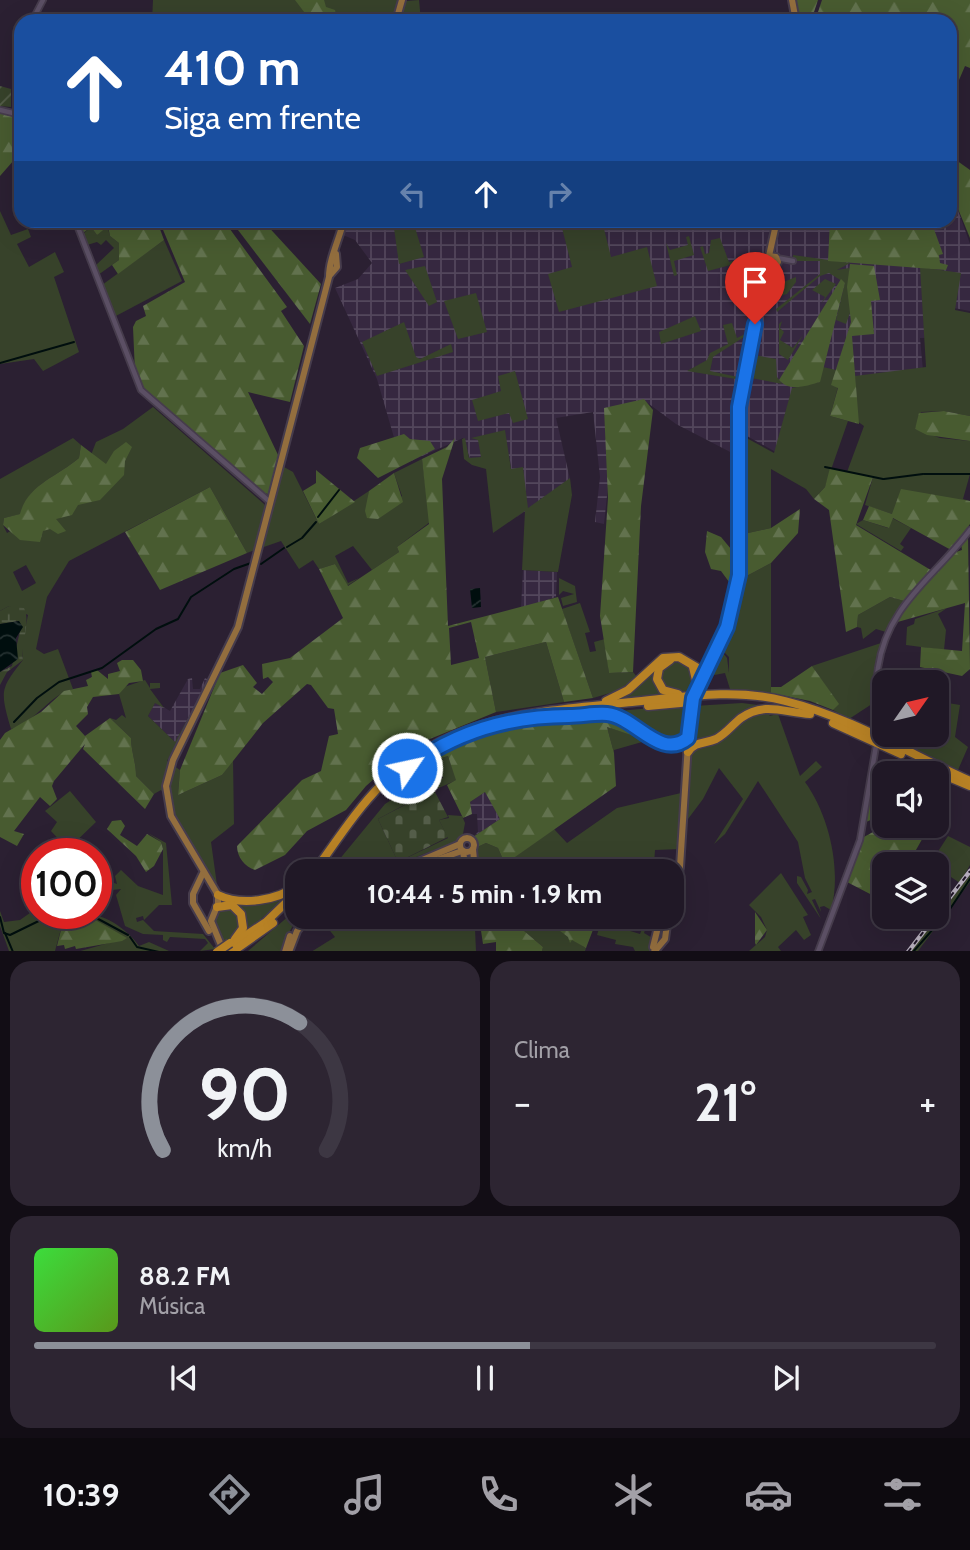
<!DOCTYPE html>
<html lang="pt">
<head>
<meta charset="utf-8">
<style>
  :root { --surface:#201826; --page:#2d2532; --text:#f1f3f6; --muted:#a2a0a7; --line:#3d3743; --accent:#8c9099 }
  body { margin:0; font-family:Cabin,sans-serif; background:var(--page); color:var(--text); height:100vh; display:flex; flex-direction:column; font-size:26px; white-space:nowrap }
  * { box-sizing:border-box; margin:0 }
  p { font-size:23px; color:var(--muted) }
  .icon { flex:none; width:38px; height:38px; fill:none; stroke:currentColor; stroke-width:2; stroke-linecap:round; stroke-linejoin:round }
  .map { position:relative; height:951px; overflow:hidden }
  .drawer { display:flex; flex-direction:column; gap:10px; padding:10px; background:#120d15; flex:1 }
  .drawer>* { flex:none }
  .top-card { position:absolute; left:14px; top:14px; width:943px; height:214px; border-radius:21px; box-shadow:0 7px 28px #0002,0 0 0 2px var(--line); background:#1a4fa0; color:#fff; overflow:hidden }
  .needle { width:46px; rotate:56deg }
  .buttons { position:absolute; left:872px; top:670px; display:grid; gap:14px }
  .buttons a { display:grid; place-items:center; width:77px; height:77px; border-radius:14px; background:var(--surface); box-shadow:0 7px 28px #0002,0 0 0 2px var(--line); font-size:35px }
  .speed { position:absolute; left:21px; top:838px; display:flex; gap:14px; font-size:35px; font-weight:700; text-align:center }
  .speed>* { display:grid; place-content:center; width:91px; height:91px; border-radius:50%; background:var(--surface); box-shadow:0 7px 28px #0002,0 0 0 2px var(--line); line-height:1 }
  .speed .limit { border:10px solid #d22; background:#fff; color:#111 }
  .pin { position:absolute; display:grid; place-items:center; width:60px; height:60px; color:#fff; margin:-72px -30px; border-radius:50% 50% 50% 0; rotate:-45deg; box-shadow:0 0 7px #0007 }
  .pin .icon { rotate:45deg }
  .me { position:absolute; width:77px; margin:-38px; rotate:56deg; stroke-linejoin:round; filter:drop-shadow(0 0 5px #0008) }
  .turn { display:flex; align-items:center; gap:24px; height:147px; padding:0 35px; font-size:32px }
  .turn .icon { width:91px; height:91px; stroke-width:2.5 }
  .turn b { display:block; font-size:49px; line-height:60px }
  .lanes { display:flex; align-items:center; height:66px; padding:0 35px; background:#0003; justify-content:center; gap:35px; direction:ltr }
  .lanes .off { opacity:.35 }
  .big { font-size:52px; font-weight:800; line-height:1.1 }
  .drawer .widget { flex:1; display:flex; flex-direction:column; justify-content:center; gap:10px; min-width:0; padding:0 24px; border-radius:21px; background:var(--page) }
  .drawer .dial { align-items:center; gap:0 }
  .dial svg { height:182px; overflow:visible; fill:none; stroke:var(--line); stroke-width:7; stroke-linecap:round; text-anchor:middle }
  .dial text { fill:var(--text); stroke:none }
  .song { display:flex; align-items:center; gap:21px }
  .cover { width:84px; height:84px; border-radius:10px; background:linear-gradient(135deg,hsl(120 70% 55%),hsl(90 70% 35%)) }
  .played { height:7px; border-radius:4px; background:linear-gradient(90deg,var(--accent) 55%,var(--line) 55%) }
  .keys { display:flex; justify-content:space-around; direction:ltr }
  .heat { display:flex; justify-content:space-between; align-items:center; font-size:38px; direction:ltr }
  .drawer .tiles { flex:1; display:grid; gap:10px; grid-template-columns:1fr 1fr }
  .widget:last-child { grid-column:span 2 }
  .trip { position:absolute; left:285px; top:859px; width:399px; height:70px; border-radius:21px; background:var(--surface); box-shadow:0 7px 28px #0002,0 0 0 2px var(--line); font-weight:800; line-height:70px; text-align:center }
  .dock { display:flex; height:112px; justify-content:space-around; align-items:center; background:#0d0a0f; color:var(--muted) }
  .dock .icon { width:49px; height:49px }
  .dock .current { color:var(--accent) }
  .dock b { font-size:32px; color:var(--text) }
  .map>svg:first-child { display:block }
</style>
</head>
<body>
<div class="map">
<svg width="970" height="952" viewBox="0 0 970 952">
  <defs>
    <pattern id="industrial-grid" width="8" height="8" patternUnits="userSpaceOnUse" patternTransform="scale(1.75)"><rect width="8" height="8" fill="#362840"/><path d="M0 4h8M4 0v8" fill="none" stroke="#53475c"/></pattern>
    <pattern id="forest-firs" width="22" height="20" patternUnits="userSpaceOnUse" patternTransform="scale(1.75)"><rect width="22" height="20" fill="#485b30"/><path d="M5 1l3.5 6h-7zM16 11l3.5 6h-7z" fill="#62724e"/></pattern>
    <pattern id="wetland-marsh" width="20" height="14" patternUnits="userSpaceOnUse" patternTransform="scale(1.75)"><rect width="20" height="14" fill="#37422a"/><path d="M1 5h8M5 5V1M11 12h8M15 12V8" fill="none" stroke="#545d49"/></pattern>
    <pattern id="cemetery-stones" width="16" height="16" patternUnits="userSpaceOnUse" patternTransform="scale(1.75)"><rect width="16" height="16" fill="#37422a"/><path d="M2 7V4a2 2 0 0 1 4 0v3zM10 15v-3a2 2 0 0 1 4 0v3z" fill="#545d49"/></pattern>
    <pattern id="garden-furrows" width="10" height="10" patternUnits="userSpaceOnUse" patternTransform="scale(1.75)"><rect width="10" height="10" fill="#37422a"/><path d="M-1 1l2-2M0 10L10 0M9 11l2-2" fill="none" stroke="#545d49"/></pattern>
    <pattern id="water-waves" width="16" height="10" patternUnits="userSpaceOnUse" patternTransform="scale(1.75)"><rect width="16" height="10" fill="#000e0e"/><path d="M0 5q4-4 8 0t8 0" fill="none" stroke="#253131"/></pattern>
  </defs>
  <rect width="100%" height="100%" fill="#2b2032"/>
  <g fill="url(#industrial-grid)">
    <polygon points="950,154 958,162 954,199 970,244 970,311 954,308 948,337 920,338 923,371 833,379 808,470 738,431 738,456 676,424 645,401 609,477 604,524 595,522 600,477 593,412 556,418 570,479 517,517 510,460 470,459 463,438 402,465 377,379 335,288 358,279 372,263 355,240 343,235 347,221 950,220"/>
    <polygon points="523,570 557,572 556,597 521,608"/>
    <polygon points="192,678 193,689 200,689 205,678 209,680 177,744 148,716 155,702 170,711 188,679"/>
    <polygon points="486,791 500,819 473,837 478,832 477,814 472,814 469,803"/>
    <polygon points="621,865 654,865 654,871 620,872"/>
  </g>
  <g fill="#37422a" fill-rule="evenodd">
    <polygon points="153,0 400,0 394,21 368,21 367,11 366,21 152,21"/>
    <polygon points="419,0 421,21 398,21 406,1"/>
    <polygon points="0,211 11,235 28,229 31,237 17,244 29,267 55,252 64,272 54,277 79,352 43,371 34,359 0,364"/>
    <polygon points="588,220 602,221 611,257 647,247 657,286 559,312 548,274 572,267 562,228"/>
    <polygon points="106,221 110,236 119,243 119,260 98,275 95,266 114,248 106,240 101,245 97,242 87,245 83,234 91,227 97,235"/>
    <polygon points="393,221 413,221 424,257 399,264"/>
    <polygon points="689,236 694,255 674,261 677,275 674,276 666,243 670,250 688,245 686,237"/>
    <polygon points="720,238 729,262 763,253 765,256 708,271 700,247 703,246 705,254 709,253 711,240"/>
    <polygon points="164,240 182,281 114,317 102,285"/>
    <polygon points="793,255 850,263 837,270 849,268 850,313 846,324 836,320 845,283 829,273 820,276 777,312 776,309 820,274 820,261 793,261"/>
    <polygon points="425,266 437,302 429,306 405,270"/>
    <polygon points="920,267 961,273 955,310 970,313 970,416 944,411 921,412 915,429 940,438 970,441 970,474 963,499 970,501 892,514 865,505 873,477 847,472 864,426 857,421 855,376 926,367"/>
    <polygon points="796,277 796,282 787,294 763,301 768,288"/>
    <polygon points="825,279 836,284 821,304 825,297 812,290"/>
    <polygon points="476,293 487,332 458,339 444,301"/>
    <polygon points="695,316 701,331 661,344 659,332"/>
    <polygon points="782,321 780,328 784,332 780,340 793,348 803,335 788,360 779,354 779,324"/>
    <polygon points="404,322 416,357 420,359 451,344 453,352 377,376 362,342"/>
    <polygon points="732,323 737,338 745,334 744,337 713,357 710,371 738,377 747,344 744,343 751,342 754,326 760,329 754,355 776,359 777,377 782,384 746,377 741,435 774,453 792,388 819,382 823,367 836,370 832,385 838,387 830,416 848,421 825,487 814,499 806,489 771,469 771,528 739,535 738,434 742,380 687,371 707,360 710,353 728,344 723,325"/>
    <polygon points="515,371 528,419 513,423 509,413 478,421 472,400 501,391 498,376"/>
    <path d="M153,407L264,504L266,508L257,549L247,553L210,487L69,561L47,597L36,649L44,654L58,649L73,689C50,694 35,723 11,729C0,691 0,689 23,660L22,645L28,615L9,606L0,611V479L73,438L81,445L79,458C57,477 28,484 21,514L4,518L3,525L7,533L34,517L84,473L96,442L123,429ZM26,565L36,583L22,591L13,572Z"/>
    <polygon points="505,430 511,469 523,467 528,508 570,478 572,495 558,572 522,570 525,511 493,533 486,469 472,465 464,459 462,439 465,438 469,458 481,457 478,440 471,438"/>
    <polygon points="422,459 430,522 397,547 399,552 372,570 353,546 335,556 348,583 359,578 347,586 335,564 319,569 313,560 299,569 281,541 261,548 284,467 293,472 319,524 369,491 368,504 378,519 402,496 394,473"/>
    <polygon points="892,518 911,528 900,544 904,547 901,551 856,524 863,520 888,528"/>
    <polygon points="771,563 771,695 730,689 725,673 709,676 708,681 701,683 720,649 727,658 729,673 729,657 718,646 727,627 739,580"/>
    <polygon points="559,578 575,586 577,602 563,606 561,598 574,594 563,591 559,595"/>
    <polygon points="890,597 904,601 886,632 876,629 863,639 861,628 857,627 858,615"/>
    <polygon points="580,603 590,632 585,633 590,652 596,651 594,642 605,639 609,673 633,672 637,677 617,691 593,698 562,609"/>
    <polygon points="947,608 938,614 946,630 944,650 906,645 907,627 914,624 915,619"/>
    <polygon points="546,642 564,702 496,712 485,657"/>
    <polygon points="881,643 876,669 878,700 849,719 833,710 838,704 812,666"/>
    <polygon points="669,663 679,663 693,670 694,676 688,692 667,689 660,678 661,671"/>
    <polygon points="654,665 655,673 670,696 610,701"/>
    <path d="M145,680L150,688V683H160V688L150,689L164,708L155,703L148,716L175,742L209,680L167,761L180,770L178,795L222,775L233,759L234,824L211,842L217,885L208,880L198,855L177,824L169,798L161,790L154,794L136,776C136,762 131,751 131,738L110,718L116,720L122,715L126,718L119,694L121,688Z"/>
    <polygon points="936,701 960,705 955,737 968,747 958,770 883,736 936,735"/>
    <path d="M742,703L766,706C750,716 709,749 691,737L694,706Z"/>
    <polygon points="684,705 682,740 669,743 608,712"/>
    <path d="M773,712L769,716L778,714L800,776L816,761L822,767L805,782C829,815 842,870 831,910L824,906L820,907L821,912L815,899L812,900L821,919L797,883V876L801,877L808,890L807,894L812,892L805,878L798,842L758,781L725,834L714,844L743,799L719,768L703,799L688,819L690,754L693,749L756,715Z"/>
    <polygon points="607,727 635,736 642,742 614,750 614,753"/>
    <polygon points="448,756 457,780 434,790 431,784 443,778 435,760"/>
    <polygon points="424,779 429,790 423,795 378,819 398,862 448,838 439,820 449,818 448,815 462,816 465,823 462,839 381,871 329,872 385,804"/>
    <polygon points="70,791 96,822 68,849 51,831 57,822 45,811"/>
    <polygon points="681,793 681,849 655,850 654,865 619,865 617,872 604,871 597,864 593,868 596,871 478,871 473,849 486,843 498,848 505,864 554,829 567,843 617,808"/>
    <polygon points="148,833 166,843 172,905 159,905 144,920 143,916 136,918 137,922 143,920 154,931 203,934 215,949 200,951 208,943 205,939 170,937 167,942 163,940 163,935 143,934 125,926 116,895 121,889 112,890 106,884 96,882 96,877 117,884 115,876 121,870 138,886 163,895 163,849 161,842"/>
    <polygon points="948,836 970,847 970,865 960,883 936,867 939,850"/>
    <polygon points="451,858 452,871 417,871"/>
    <polygon points="781,873 808,915 803,917 811,935 804,940 796,930 778,947 781,951 749,951 765,937 767,930 761,917 749,905"/>
    <polygon points="970,875 970,882 918,951 910,951"/>
    <polygon points="296,889 240,937 243,913 221,903 222,899 248,901"/>
    <polygon points="226,906 238,914 241,927 233,938 222,945 213,923 218,909"/>
    <polygon points="37,908 37,914 65,914 55,951 9,951 0,926 0,911 4,922 20,920"/>
    <path d="M297,909C298,923 284,937 281,951H248Z"/>
    <path d="M85,914C105,913 129,931 139,946L149,942L169,951L77,952L126,938Z"/>
    <polygon points="319,917 467,917 468,925 478,924 475,929 476,951 311,952 335,937"/>
    <polygon points="534,917 542,917 569,937 570,942 572,939 586,948 585,951 542,951 543,947 523,930"/>
    <polygon points="630,917 649,917 644,933 654,939 650,951 635,951 633,947 615,944 616,940 597,935 601,922 640,934 642,929 624,923 641,927 642,921"/>
  </g>
  <g fill="url(#forest-firs)" fill-rule="evenodd">
    <polygon points="295,0 324,0 326,7 335,10 337,21 311,21"/>
    <polygon points="791,0 818,0 811,21 796,21"/>
    <polygon points="822,0 970,0 970,68 965,66 950,101 950,21 815,21"/>
    <polygon points="0,113 21,119 21,152 0,176"/>
    <polygon points="956,160 970,170 970,238 954,199"/>
    <polygon points="79,221 106,223 106,221 111,221 113,224 117,221 157,221 164,240 118,274 112,265 119,260 119,243 110,236 108,226 97,235 91,227 83,233"/>
    <polygon points="167,221 224,221 287,307 281,311 304,346 290,402 248,392 279,457 269,494 261,493 145,391 135,372 133,327 136,321 146,316 143,306 185,282 161,225"/>
    <polygon points="246,221 263,221 321,284 310,324 238,230"/>
    <polygon points="931,221 943,254 939,255 940,263 948,265 946,270 828,261 830,221"/>
    <polygon points="850,264 874,266 880,300 871,301 874,334 852,336 859,424 830,416 838,388 831,385 851,322 847,287"/>
    <path d="M841,279L845,283L820,382C806,386 789,392 779,380Z"/>
    <polygon points="644,399 653,410 641,506 633,672 609,673 600,616 608,498 604,408"/>
    <polygon points="944,411 970,416 970,441 927,435 915,429 919,413"/>
    <polygon points="404,434 410,439 430,441 435,449 378,478 357,458 360,448"/>
    <path d="M455,438L442,479L448,626L558,597L593,698L564,702L546,642L485,657L496,712L425,741L423,736L366,786L346,810L307,831L285,855L255,870C245,867 237,857 237,846L302,780L321,771L329,736L338,734L334,709L328,708L311,685L307,684L263,723L222,775L178,795L180,770L220,673L243,665L257,683L253,687L262,694L273,682L268,677L263,679L262,664L290,658L343,618L319,569L335,564L348,586L399,552L397,547L429,524L422,459L447,447ZM471,622L479,658L451,665L449,628Z"/>
    <path d="M126,442L132,447L125,461L124,475L100,500L78,505L72,515L56,519L66,531L58,534L50,529L43,531L40,542L20,540L3,525L4,518L20,514C28,484 57,477 79,458L81,445L106,464L114,451Z"/>
    <polygon points="830,468 873,477 856,525 934,572 904,601 890,597 858,615 857,627 846,632 829,510 814,499 825,487"/>
    <polygon points="316,470 355,502 319,524 303,491 316,483"/>
    <polygon points="394,473 403,502 378,519 367,518 365,511 369,491"/>
    <polygon points="210,487 247,553 160,590 125,532"/>
    <polygon points="901,489 970,501 970,524 951,550 893,518 889,528 863,520 869,506 892,514"/>
    <polygon points="800,509 798,533 771,563 739,580 735,590 721,571 711,569 705,552 707,531 721,537 736,555 739,535 771,528"/>
    <polygon points="968,536 970,669 962,676 920,667 921,647 962,651 965,603 894,623 905,604 953,553 962,550 961,544"/>
    <path d="M122,660H133L141,670L143,681L129,683L119,694L93,697L87,707L88,714L76,726L85,736L110,718L131,738C131,751 136,762 136,776L154,794L145,809L83,749L85,744L54,781L52,786L57,799L50,806L40,797L14,831L24,834L17,846L0,837V740L5,733L41,712L64,691L88,686L86,680L92,677L91,672L97,670L108,679V674L120,671L117,663Z"/>
    <polygon points="812,666 839,704 833,710 810,701 771,693 771,687 781,687"/>
    <polygon points="610,719 630,727 642,736 642,742 634,736 607,727 614,753 616,786 505,864 498,848 486,843 473,849 473,837 500,819 485,792 470,802 472,814 463,818 447,785 456,780 448,756 435,760 433,756 488,732 513,727"/>
    <polygon points="874,760 884,781 884,814 866,822"/>
    <polygon points="121,820 125,826 120,835 137,846 147,834 161,842 163,849 154,866 146,872 136,856 107,829 112,821"/>
    <polygon points="884,826 929,827 908,864 884,864 884,897 877,902 872,895 847,882 862,838"/>
    <polygon points="755,912 767,930 756,945 755,943"/>
    <polygon points="65,914 85,914 127,938 122,941 76,949 75,946 65,949 64,945 57,946"/>
    <polygon points="479,917 534,917 523,930 543,947 542,951 496,951 496,942 483,944"/>
    <polygon points="542,917 587,917 596,922 586,948 572,940 570,943 568,937"/>
  </g>
  <path fill="url(#wetland-marsh)" d="M9,606L24,608C31,622 21,643 23,660L7,672L0,685V672L12,666L20,631L19,621L0,624V611Z"/>
  <polygon fill="url(#cemetery-stones)" points="434,790 448,817 439,820 448,837 398,862 378,819"/>
  <polygon fill="url(#garden-furrows)" points="0,86 11,89 11,107 0,106"/>
  <g fill="url(#water-waves)">
    <polygon points="480,588 481,607 472,608 470,589"/>
    <polygon points="19,621 23,627 16,638 18,659 0,672 0,624"/>
  </g>
  <g fill="none" stroke-linecap="round" stroke-linejoin="round">
    <g stroke="#000e0e" stroke-width="2">
      <polyline points="0,363 74,342"/>
      <polyline points="825,467 883,479"/>
      <polyline points="924,474 970,474"/>
      <polyline points="884,479 923,474"/>
      <polyline points="318,517 339,490"/>
      <polyline points="287,547 302,538 316,522"/>
      <polyline points="261,564 284,548"/>
      <polyline points="14,722 37,698 59,682 102,668 156,629 178,619 191,597 234,569 251,563"/>
      <polyline points="89,914 128,935"/>
      <polyline points="0,917 4,933 10,935 53,914"/>
      <polyline points="5,933 13,952"/>
      <polyline points="130,937 137,947 159,952"/>
      <polyline points="913,952 948,912 970,879"/>
    </g>
    <g stroke="#463c4c" stroke-width="8">
      <g id="minor">
        <polyline points="32,21 43,0"/>
        <polyline points="0,110 21,115"/>
        <polyline points="75,220 141,390 270,502"/>
        <polyline points="777,258 793,261"/>
        <path d="M880,733C885,711 874,690 878,668C887,605 934,578 970,530"/>
        <polyline points="818,952 860,840 876,746"/>
      </g>
    </g>
    <g stroke="#463c4c" stroke-width="10">
      <g id="major">
        <polyline points="792,0 796,21"/>
        <polyline points="396,21 402,0"/>
        <polyline points="769,256 777,220"/>
        <polyline points="330,275 337,267 336,254"/>
        <polyline points="767,280 778,262 776,257 769,256 766,265 775,268"/>
        <polyline points="697,686 727,627 739,575 739,407 767,266"/>
        <circle cx="467" cy="845" r="7"/>
        <polyline points="473,849 475,872"/>
        <polyline points="463,851 466,872"/>
        <polyline points="413,868 462,851"/>
        <polyline points="394,872 460,844"/>
        <polyline points="203,873 193,894 193,903 209,931"/>
        <polyline points="672,907 680,867 690,713"/>
        <polyline points="653,947 657,931"/>
        <path d="M223,950L211,921L218,904V895L171,816L166,786L173,760L238,627L329,277C329,259 339,240 344,220"/>
        <polyline points="285,952 290,936"/>
        <polyline points="289,952 297,931 308,917"/>
        <polyline points="654,952 665,939 668,917"/>
      </g>
    </g>
    <g stroke="#463c4c" stroke-width="11">
      <g id="highway">
        <polyline points="670,660 659,668 657,679 663,690 678,694"/>
        <polyline points="693,667 696,680"/>
        <polyline points="606,701 628,690 663,658 679,657 701,670"/>
        <polyline points="648,706 691,702"/>
        <path d="M584,715C599,713 613,713 627,720C648,730 663,758 688,738"/>
        <polyline points="522,719 590,711"/>
        <polyline points="833,723 901,754"/>
        <path d="M688,752C695,741 705,744 716,739C726,734 733,724 741,718C765,701 785,713 810,714"/>
        <polyline points="944,775 970,786"/>
        <path d="M314,872C336,842 356,810 382,784C450,715 542,711 632,702C683,697 735,688 785,701C850,717 910,754 970,781"/>
        <path d="M218,895C241,906 277,901 298,885"/>
        <polyline points="217,907 232,905 241,914 243,928 235,939"/>
        <polyline points="227,948 266,922 298,891"/>
        <polyline points="232,952 273,923"/>
      </g>
    </g>
    <use href="#minor" stroke="#5b4f64" stroke-width="4.5"/>
    <use href="#major" stroke="#936e3e" stroke-width="6"/>
    <use href="#highway" stroke="#b88225" stroke-width="8"/>
    <g stroke="#b7afbd" stroke-width="4.5">
      <polyline id="rail" points="908,952 970,871"/>
    </g>
    <use href="#rail" stroke="#211728" stroke-width="2" stroke-dasharray="5" stroke-linecap="butt"/>
    <g stroke="#463c4c" stroke-width="10" stroke-linecap="butt">
      <polyline id="major-bridge" points="690,713 697,686"/>
    </g>
    <g stroke="#463c4c" stroke-width="11" stroke-linecap="butt">
      <polyline id="highway-bridge" points="217,952 230,943"/>
    </g>
    <use href="#major-bridge" stroke="#936e3e" stroke-width="6"/>
    <use href="#highway-bridge" stroke="#b88225" stroke-width="8"/>
  </g>
  <g fill="none" stroke-linecap="round" stroke-linejoin="round">
    <g stroke="#114b97" stroke-width="18">
      <path id="route" d="M407,768C455,732 510,716 569,716C582,716 594,713 607,714C636,717 660,761 688,738L693,698L727,627L739,575V407L755,324"/>
    </g>
    <use href="#route" stroke="#1a73e8" stroke-width="12"/>
  </g>
</svg>
<div class="buttons">
<a><svg class="needle" viewBox="-14 -14 28 28"><path d="M0-13l5 13h-10z" fill="#e53935"/><path d="M0 13l5-13h-10z" fill="#a2a0a7"/></svg></a>
<a><svg class="icon" aria-label="sound" viewBox="0 0 24 24"><path d="M4 9h4l5-4v14l-5-4H4zM17 9q2 3 0 6"/></svg></a>
<a><svg class="icon" aria-label="layers" viewBox="0 0 24 24"><path d="M12 4l9 5-9 5-9-5zM3 14l9 5 9-5"/></svg></a>
</div>
<div class="speed"><div class="limit">100</div></div>
<div class="pin" style="left:755px;top:324px;background:#d93025"><svg class="icon" aria-label="arrive" viewBox="0 0 24 24"><path d="M6 21V4h12l-3 4 3 4H6"/></svg></div>
<svg class="me" style="left:407px;top:768px" viewBox="-20 -20 40 40"><circle r="17" fill="#1a73e8" stroke="#fff" stroke-width="3"/><path d="M0-11L8 9 0 5-8 9z" fill="#fff"/></svg>
<div class="trip">10:44 · 5 min · 1.9 km</div>
<div class="top-card">
<div class="turn"><svg class="icon" aria-label="ahead" viewBox="0 0 24 24"><path d="M12 20V5M6 11l6-6 6 6"/></svg><div><b>410 m</b>Siga em frente</div></div>
<div class="lanes"><svg class="icon off" aria-label="left" viewBox="0 0 24 24"><path d="M17 20v-9H6M10 6l-5 5 5 5"/></svg><svg class="icon" aria-label="ahead" viewBox="0 0 24 24"><path d="M12 20V5M6 11l6-6 6 6"/></svg><svg class="icon off" aria-label="right" viewBox="0 0 24 24"><path d="M7 20v-9h11M14 6l5 5-5 5"/></svg></div>
</div>
</div>
<section class="drawer">
<div class="tiles">
<div class="widget dial"><svg viewBox="0 0 100 80">
<path d="M14 69A42 42 0 1 1 86 69"/>
<path d="M14 69A42 42 0 0 1 74 13" stroke="#8c9099"/>
<text x="50" y="56" font-size="32" font-weight="700">90</text>
<text x="50" y="72" font-size="11">km/h</text>
</svg></div>
<div class="widget"><p>Clima</p>
<div class="heat"><a>−</a><b class="big">21°</b><a>+</a></div>
</div>
<div class="widget">
<div class="song"><i class="cover"></i><div><b>88.2 FM</b><p>Música</p></div></div>
<div class="played"></div>
<div class="keys"><svg class="icon" aria-label="previous" viewBox="0 0 24 24"><path d="M18 5L8 12l10 7zM5 5v14"/></svg><svg class="icon" aria-label="pause" viewBox="0 0 24 24"><path d="M8 5v14M16 5v14"/></svg><svg class="icon" aria-label="next" viewBox="0 0 24 24"><path d="M6 5l10 7-10 7zM19 5v14"/></svg></div>
</div>
</div>
</section>
<nav class="dock">
<b>10:39</b>
<svg class="icon current" aria-label="directions" viewBox="0 0 24 24"><path d="M12 3l9 9-9 9-9-9zM9 14v-3h6M13 9l2 2-2 2"/></svg>
<svg class="icon" aria-label="music" viewBox="0 0 24 24"><path d="M9 18V5l10-2v13"/><circle cx="6" cy="18" r="3"/><circle cx="16" cy="16" r="3"/></svg>
<svg class="icon" aria-label="phone" viewBox="0 0 24 24"><path d="M5 4h4l2 5-3 2q2 4 5 5l2-3 5 2v4C11 20 4 13 5 4z"/></svg>
<svg class="icon" aria-label="climate" viewBox="0 0 24 24"><path d="M12 3v18M4 7l16 10M4 17L20 7"/></svg>
<svg class="icon" aria-label="car" viewBox="0 0 24 24"><path d="M5 17H2v-5l4-1 3-4h7l3 4 3 1v5h-3M9 17h6M6 11h13"/><circle cx="7" cy="17" r="2"/><circle cx="17" cy="17" r="2"/></svg>
<svg class="icon" aria-label="filters" viewBox="0 0 24 24"><path d="M4 7h16M4 17h16"/><circle cx="9" cy="7" r="2"/><circle cx="15" cy="17" r="2"/></svg>
</nav>
</body>
</html>
